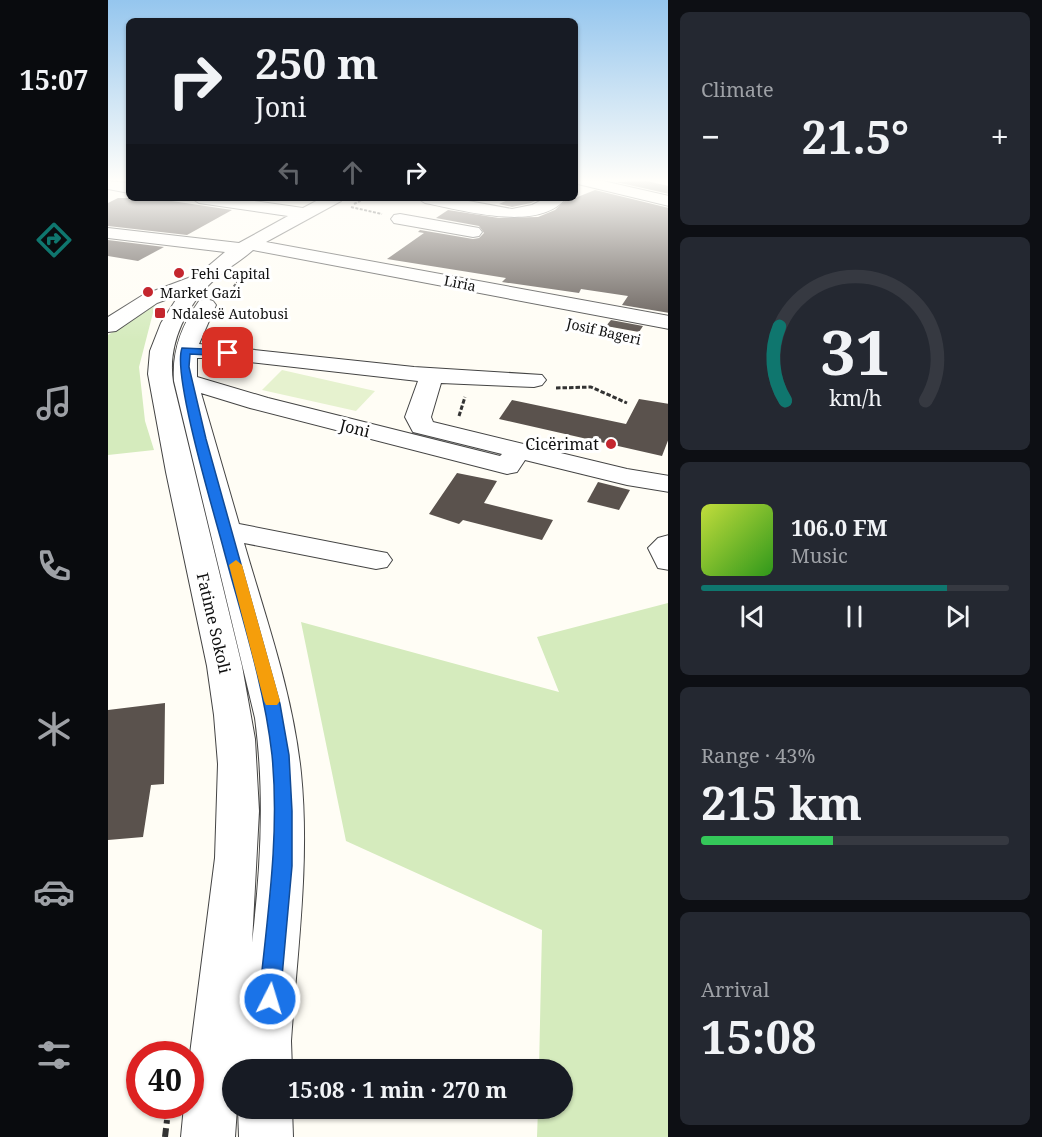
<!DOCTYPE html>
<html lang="en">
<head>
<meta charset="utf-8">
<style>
  :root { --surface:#171b24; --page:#242831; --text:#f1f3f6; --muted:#9ea1a6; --line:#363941; --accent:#0f766e }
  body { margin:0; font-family:"Noto Serif",serif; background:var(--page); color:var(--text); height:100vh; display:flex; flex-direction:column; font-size:22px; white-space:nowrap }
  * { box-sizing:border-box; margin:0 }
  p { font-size:20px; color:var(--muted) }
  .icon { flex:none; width:33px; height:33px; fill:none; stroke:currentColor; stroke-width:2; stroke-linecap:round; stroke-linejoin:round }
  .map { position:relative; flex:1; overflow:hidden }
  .drawer { display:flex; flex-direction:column; gap:12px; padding:12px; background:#0d0f14; width:374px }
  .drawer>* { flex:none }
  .hud { position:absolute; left:18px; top:18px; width:452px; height:183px; border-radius:9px; box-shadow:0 2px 4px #0004; background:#171b24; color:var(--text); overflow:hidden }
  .speed { position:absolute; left:18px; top:1041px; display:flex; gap:12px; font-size:30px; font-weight:700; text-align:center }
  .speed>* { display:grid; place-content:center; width:78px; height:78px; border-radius:50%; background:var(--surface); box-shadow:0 2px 4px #0004; line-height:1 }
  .speed .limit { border:9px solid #d22; background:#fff; color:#111 }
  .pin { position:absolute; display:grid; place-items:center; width:51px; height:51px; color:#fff; margin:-26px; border-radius:12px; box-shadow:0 3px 9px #0006 }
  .me { position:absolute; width:66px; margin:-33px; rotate:5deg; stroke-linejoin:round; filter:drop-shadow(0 0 4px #0008) }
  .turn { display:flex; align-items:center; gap:21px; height:126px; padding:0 30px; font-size:27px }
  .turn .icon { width:78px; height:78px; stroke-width:2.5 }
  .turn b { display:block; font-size:42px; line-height:51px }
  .lanes { display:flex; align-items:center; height:57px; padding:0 30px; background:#0003; justify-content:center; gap:30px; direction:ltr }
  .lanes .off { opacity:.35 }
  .big { font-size:45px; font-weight:700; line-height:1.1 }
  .drawer .widget { flex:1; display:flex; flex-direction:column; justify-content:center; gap:9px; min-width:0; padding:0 21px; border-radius:9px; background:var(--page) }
  .drawer .dial { align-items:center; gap:0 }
  .dial svg { height:156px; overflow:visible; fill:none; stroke:var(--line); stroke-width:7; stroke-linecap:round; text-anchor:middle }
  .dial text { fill:var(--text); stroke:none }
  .song { display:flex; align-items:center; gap:18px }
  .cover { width:72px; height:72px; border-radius:9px; background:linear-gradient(135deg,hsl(70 70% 55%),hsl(110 70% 35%)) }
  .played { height:6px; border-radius:3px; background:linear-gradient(90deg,var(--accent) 80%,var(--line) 80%) }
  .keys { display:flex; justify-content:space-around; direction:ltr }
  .heat { display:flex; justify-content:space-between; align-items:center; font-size:33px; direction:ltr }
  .charge { height:9px; border-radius:4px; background:linear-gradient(90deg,#34c759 43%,var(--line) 0) }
  .trip { position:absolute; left:114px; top:1059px; width:351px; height:60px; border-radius:30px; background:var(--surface); box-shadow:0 2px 4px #0004; font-weight:700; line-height:60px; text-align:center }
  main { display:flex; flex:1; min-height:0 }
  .tab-bar { display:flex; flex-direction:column; width:108px; justify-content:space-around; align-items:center; background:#090b0e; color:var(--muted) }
  .tab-bar .icon { width:42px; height:42px }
  .tab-bar .current { color:var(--accent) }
  .tab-bar b { font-size:27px; color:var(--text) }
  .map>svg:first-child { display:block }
</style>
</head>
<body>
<main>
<nav class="tab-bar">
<b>15:07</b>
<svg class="icon current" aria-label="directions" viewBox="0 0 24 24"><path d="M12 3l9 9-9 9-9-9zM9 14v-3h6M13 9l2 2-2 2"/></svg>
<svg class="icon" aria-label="music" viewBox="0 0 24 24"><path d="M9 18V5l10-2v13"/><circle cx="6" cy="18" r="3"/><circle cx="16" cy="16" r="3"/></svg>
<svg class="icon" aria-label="phone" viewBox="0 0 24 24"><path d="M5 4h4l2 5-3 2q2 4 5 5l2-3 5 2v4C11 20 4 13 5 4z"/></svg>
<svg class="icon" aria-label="climate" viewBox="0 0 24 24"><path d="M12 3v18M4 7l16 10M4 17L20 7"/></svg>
<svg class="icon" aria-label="car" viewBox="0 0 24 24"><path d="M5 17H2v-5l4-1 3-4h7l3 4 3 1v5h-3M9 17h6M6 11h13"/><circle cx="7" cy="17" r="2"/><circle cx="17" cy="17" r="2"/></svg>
<svg class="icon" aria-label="filters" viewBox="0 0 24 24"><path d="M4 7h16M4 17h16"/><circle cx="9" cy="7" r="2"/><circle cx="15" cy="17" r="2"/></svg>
</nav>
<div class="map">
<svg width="561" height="1137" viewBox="0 0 561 1137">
  <rect width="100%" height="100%" fill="#fffdf5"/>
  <g fill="#d5ebbd">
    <polygon points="47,305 31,367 37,421 46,450 0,455 0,335"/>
    <polygon points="560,603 560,1137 429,1137 430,1109 454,1108 454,1070 431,1069 434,930 238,841 193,622 451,692 429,637"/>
  </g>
  <polygon fill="#e6f2cf" points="174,370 267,391 248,411 154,390"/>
  <g fill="#5a524d">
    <polygon points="538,181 561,186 561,194 508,182"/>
    <polygon points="487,190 561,208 561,313 514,305 520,296 473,289 471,293 394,282 398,278 279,259 316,233 310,232 312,230 365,239 371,238 376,233 371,226 328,218 340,210 391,218 430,217 447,210 460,198 467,198"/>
    <polygon points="10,198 44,198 124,210 79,235 0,226 0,203"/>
    <polygon points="404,198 433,198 423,203 404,207 391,204"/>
    <polygon points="0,240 56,247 30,261 0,256"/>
    <polygon points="503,320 535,326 531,332 498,326"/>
    <polygon points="531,399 561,404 561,438 554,456 391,419 404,400 518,424"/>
    <polygon points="349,473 389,481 376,503 445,520 434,540 355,520 351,524 321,514"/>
    <polygon points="490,482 522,490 511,510 479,502"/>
    <polygon points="57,703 56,784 43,785 35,837 0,840 0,710"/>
  </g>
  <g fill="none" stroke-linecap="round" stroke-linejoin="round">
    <g stroke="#444" stroke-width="2">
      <g id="minor">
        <polygon points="0,181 21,183 21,193 0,189"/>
        <polygon points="468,181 495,181 561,196 561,206 470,184"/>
        <path d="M83,198H126L195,208L214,198H235L233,201L158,242L561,316V329L145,250C134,260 120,268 108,278C79,304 59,343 65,382L134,666L147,739L151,811L144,943C153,867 157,793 147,718L66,381C64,351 73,326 91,301L98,299L105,301L108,305L91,344L306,367L434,375L438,380L434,385L426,387L333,383L323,417L325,422L519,469L561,476V492L519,485L417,460L409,472L399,474L142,408L93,393L131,524L268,551L279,553L284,560L279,567L268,569L136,543C158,619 185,694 193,773C202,862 189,952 183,1041L184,1070H132V1066V1070H124V1108H129L127,1137H73L76,1106H82V1054L107,858L110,764L106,715L99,666L58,472L40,374L42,351L53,323L71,295L49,303L8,331L0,332V317L35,295L91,274L117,252L0,238V228L131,243L180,216L91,203ZM89,358H107L310,381L297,417L305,432L394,454L392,456L160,398L89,377Z"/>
        <path d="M309,198H344L404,209L424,205L438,198H458C431,233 354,210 317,203Z"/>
        <polygon points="292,214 365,227 371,228 374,232 371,236 365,237 286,223 283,219 286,215"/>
        <polygon points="561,535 561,570 550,568 540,548 550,538"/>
        <polygon points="130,1108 184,1108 185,1137 131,1137"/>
      </g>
    </g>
    <g stroke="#333" stroke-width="2" stroke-dasharray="3 1.5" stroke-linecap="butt">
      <polyline points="246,204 258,198"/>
      <polyline points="243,207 274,214"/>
      <polyline points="123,290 130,281"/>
    </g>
    <g stroke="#333" stroke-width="3" stroke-dasharray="4.5 2" stroke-linecap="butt">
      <polyline points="118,296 124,289"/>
      <polyline points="448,388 483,387 519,403"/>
      <polyline points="351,416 357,397"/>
    </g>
    <polyline stroke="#333" stroke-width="6" stroke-dasharray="9 4.5" stroke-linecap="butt" points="57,1137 59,1120"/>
    <use href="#minor" fill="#fff" fill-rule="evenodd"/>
  </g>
  <linearGradient id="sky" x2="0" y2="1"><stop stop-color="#95c6ee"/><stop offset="0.53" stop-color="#fffefa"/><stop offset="1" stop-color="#fffefa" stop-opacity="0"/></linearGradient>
  <rect width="561" height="340" fill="url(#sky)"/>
  <path fill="#1a73e8" stroke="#114b97" stroke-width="1.5" d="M74,348L120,350L125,353L120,356L82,354L81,367L98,439L172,704L181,755L184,811V866L172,999L169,1007L162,1010L154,1007L151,999C159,918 172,836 164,755C156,684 133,615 115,547C106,513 64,374 74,348Z"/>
  <polygon fill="#f59e0b" points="128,560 134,565 172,701 169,705 158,705 156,701 121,565"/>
  <g fill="#c4262e" stroke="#fff" stroke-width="2">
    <circle cx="71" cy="273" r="6"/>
    <circle cx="40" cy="292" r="6"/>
    <rect x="46" y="307" width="12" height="12" rx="3"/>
    <circle cx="503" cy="444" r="6"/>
  </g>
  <g text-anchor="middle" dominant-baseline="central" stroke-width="6" stroke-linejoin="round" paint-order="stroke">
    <g font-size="14" fill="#111" stroke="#fff" text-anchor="start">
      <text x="83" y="273">Fehi Capital</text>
      <text x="52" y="292">Market Gazi</text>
      <text x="64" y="313">Ndalesë Autobusi</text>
    </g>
    <g font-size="14" fill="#111" stroke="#fff">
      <text transform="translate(352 283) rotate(11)">Liria</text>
      <text transform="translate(496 331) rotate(13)">Josif Bageri</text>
    </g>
    <g font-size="16" fill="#111" stroke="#fff">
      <text transform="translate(247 428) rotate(14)">Joni</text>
      <text transform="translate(106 623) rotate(77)">Fatime Sokoli</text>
    </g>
    <g font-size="16" fill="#111" stroke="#fff" text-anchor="end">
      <text x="491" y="444">Cicërimat</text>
    </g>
  </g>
</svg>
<div class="speed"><div class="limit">40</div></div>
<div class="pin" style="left:120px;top:353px;background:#d93025"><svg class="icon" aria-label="arrive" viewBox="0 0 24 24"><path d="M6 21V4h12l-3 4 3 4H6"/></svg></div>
<svg class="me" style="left:162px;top:999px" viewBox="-20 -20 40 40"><circle r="17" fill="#1a73e8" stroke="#fff" stroke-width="3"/><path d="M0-11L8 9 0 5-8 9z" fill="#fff"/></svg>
<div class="trip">15:08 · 1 min · 270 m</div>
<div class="hud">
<div class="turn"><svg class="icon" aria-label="right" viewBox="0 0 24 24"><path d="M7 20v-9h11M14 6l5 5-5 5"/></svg><div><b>250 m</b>Joni</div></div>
<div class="lanes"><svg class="icon off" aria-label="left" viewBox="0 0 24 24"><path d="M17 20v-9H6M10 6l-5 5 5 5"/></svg><svg class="icon off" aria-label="ahead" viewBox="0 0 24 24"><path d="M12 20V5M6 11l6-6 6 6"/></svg><svg class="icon" aria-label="right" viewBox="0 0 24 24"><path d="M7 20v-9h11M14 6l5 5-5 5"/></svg></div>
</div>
</div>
<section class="drawer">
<div class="widget"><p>Climate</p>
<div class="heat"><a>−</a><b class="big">21.5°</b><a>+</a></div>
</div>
<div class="widget dial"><svg viewBox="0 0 100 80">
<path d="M14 69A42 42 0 1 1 86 69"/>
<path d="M14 69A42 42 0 0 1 11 31" stroke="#0f766e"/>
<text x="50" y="56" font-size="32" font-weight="700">31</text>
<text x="50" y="72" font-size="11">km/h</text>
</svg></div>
<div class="widget">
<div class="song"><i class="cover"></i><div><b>106.0 FM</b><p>Music</p></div></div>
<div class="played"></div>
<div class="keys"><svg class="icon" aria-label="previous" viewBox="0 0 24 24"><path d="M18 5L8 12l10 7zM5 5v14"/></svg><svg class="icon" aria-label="pause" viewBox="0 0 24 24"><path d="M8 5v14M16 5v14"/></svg><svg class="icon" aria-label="next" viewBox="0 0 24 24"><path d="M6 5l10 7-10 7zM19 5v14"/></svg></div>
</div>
<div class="widget"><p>Range · 43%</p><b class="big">215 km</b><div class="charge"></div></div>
<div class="widget"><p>Arrival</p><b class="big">15:08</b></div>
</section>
</main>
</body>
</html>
